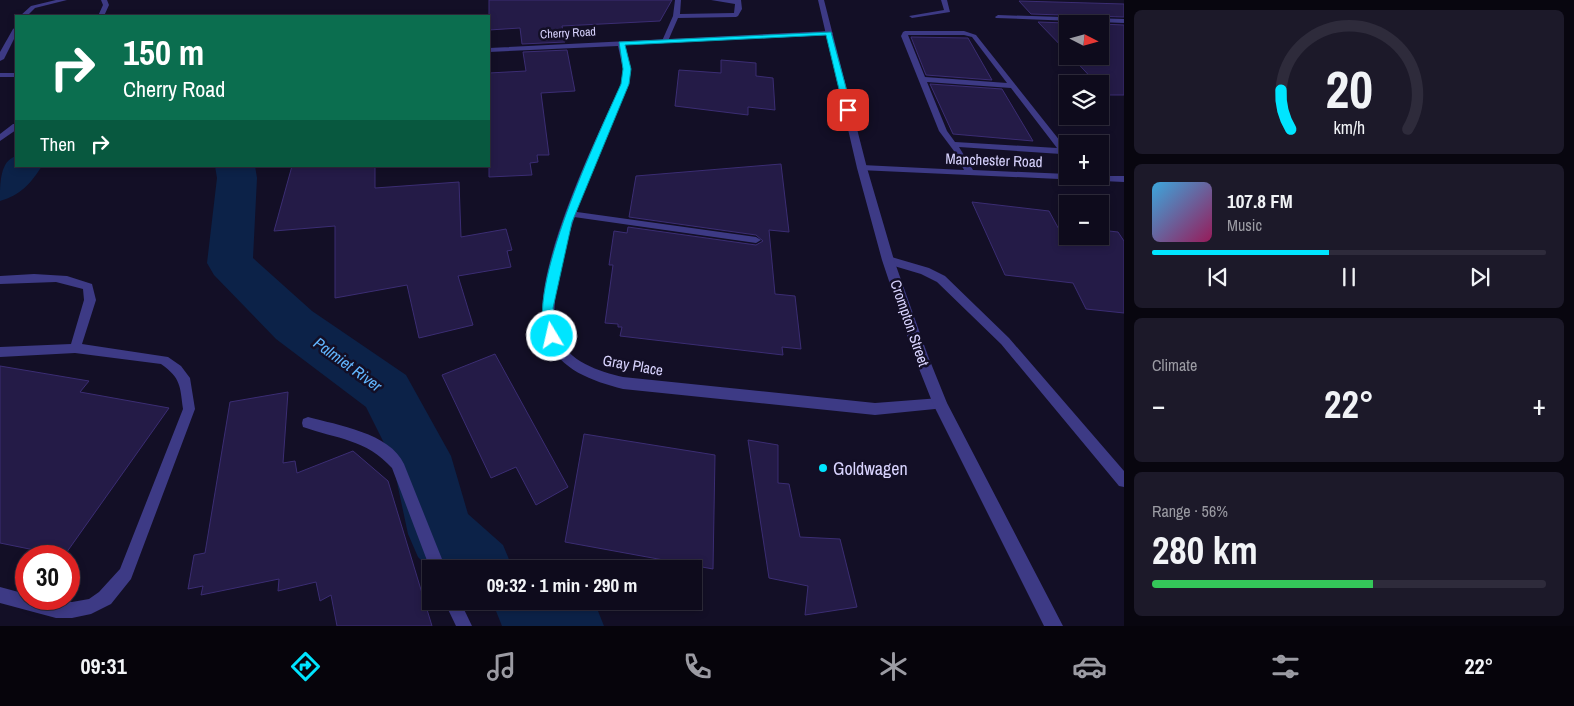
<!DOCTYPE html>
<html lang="en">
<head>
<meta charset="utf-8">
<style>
  :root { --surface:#0e0b1c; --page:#1c1929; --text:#f1f3f6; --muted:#9b9ba3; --line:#2e2b3b; --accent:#00e5ff }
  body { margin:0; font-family:"Archivo Narrow",sans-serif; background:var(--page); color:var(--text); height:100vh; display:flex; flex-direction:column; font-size:19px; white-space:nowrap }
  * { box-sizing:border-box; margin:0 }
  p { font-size:16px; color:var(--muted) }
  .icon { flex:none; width:28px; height:28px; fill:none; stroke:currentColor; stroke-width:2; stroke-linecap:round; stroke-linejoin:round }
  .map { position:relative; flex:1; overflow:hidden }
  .side { display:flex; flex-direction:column; gap:10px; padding:10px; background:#08060f; width:450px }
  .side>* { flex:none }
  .banner { position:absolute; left:15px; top:15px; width:475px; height:152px; border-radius:0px; box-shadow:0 2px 8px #0003,0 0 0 1px var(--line); background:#0b6e4f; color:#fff; overflow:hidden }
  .needle { width:32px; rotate:96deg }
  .buttons { position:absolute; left:1059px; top:15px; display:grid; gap:10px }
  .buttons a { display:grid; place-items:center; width:50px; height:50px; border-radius:0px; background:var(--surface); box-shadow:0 2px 8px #0003,0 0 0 1px var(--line); font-size:25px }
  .speed { position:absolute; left:15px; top:545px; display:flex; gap:10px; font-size:25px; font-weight:700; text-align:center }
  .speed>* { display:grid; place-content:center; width:65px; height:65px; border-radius:50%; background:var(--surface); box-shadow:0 2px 8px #0003,0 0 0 1px var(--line); line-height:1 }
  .speed .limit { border:8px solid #d22; background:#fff; color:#111 }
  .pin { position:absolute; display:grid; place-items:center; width:42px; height:42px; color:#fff; margin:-21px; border-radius:10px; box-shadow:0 2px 8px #0006 }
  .me { position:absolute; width:55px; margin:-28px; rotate:351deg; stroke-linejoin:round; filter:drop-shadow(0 0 4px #0008) }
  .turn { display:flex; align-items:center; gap:18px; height:105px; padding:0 25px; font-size:22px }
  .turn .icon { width:65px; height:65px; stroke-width:2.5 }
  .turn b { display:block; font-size:35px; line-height:42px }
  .then { display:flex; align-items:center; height:48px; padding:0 25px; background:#0003; gap:10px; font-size:19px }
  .big { font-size:38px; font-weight:700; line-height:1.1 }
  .side .tile { flex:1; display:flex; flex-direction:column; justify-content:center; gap:8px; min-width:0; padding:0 18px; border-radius:8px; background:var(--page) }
  .side .dial { align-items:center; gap:0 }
  .dial svg { height:130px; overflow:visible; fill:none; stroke:var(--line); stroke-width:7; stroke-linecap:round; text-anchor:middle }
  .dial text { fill:var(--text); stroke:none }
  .song { display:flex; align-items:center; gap:15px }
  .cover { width:60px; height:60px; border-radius:8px; background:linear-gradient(135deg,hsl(200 70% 55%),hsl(330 70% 35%)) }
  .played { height:5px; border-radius:2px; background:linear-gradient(90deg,var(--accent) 45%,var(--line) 45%) }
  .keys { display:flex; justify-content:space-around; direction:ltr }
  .heat { display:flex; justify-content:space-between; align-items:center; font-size:28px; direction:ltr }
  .charge { height:8px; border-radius:4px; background:linear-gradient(90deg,#34c759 56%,var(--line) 0) }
  .trip { position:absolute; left:422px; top:560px; width:280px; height:50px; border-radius:0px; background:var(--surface); box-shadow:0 2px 8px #0003,0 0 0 1px var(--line); font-weight:700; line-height:50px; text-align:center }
  .menu { display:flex; height:80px; justify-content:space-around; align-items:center; background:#06040b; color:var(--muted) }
  .menu .icon { width:35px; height:35px }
  .menu .on { color:var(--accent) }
  .menu b { font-size:22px; color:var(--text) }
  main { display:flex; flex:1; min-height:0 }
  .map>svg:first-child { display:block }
</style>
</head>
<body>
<main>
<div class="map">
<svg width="1124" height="626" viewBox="0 0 1124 626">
  <rect width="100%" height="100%" fill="#130f26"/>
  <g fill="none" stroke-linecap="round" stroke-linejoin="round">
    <g fill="#0c2248" fill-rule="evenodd">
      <path d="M16,156V166H42C30,184 21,195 0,201C0,183 0,161 16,156Z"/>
      <polygon points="215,166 255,166 257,178 253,258 312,311 406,375 451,456 468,514 503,545 513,569 431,570 418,557 408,534 392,459 366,407 276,339 214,275 207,263 217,178"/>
      <polygon points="527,566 534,569 520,569"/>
      <polygon points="475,601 483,601 479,603"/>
      <polygon points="492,601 594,601 604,626 502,626"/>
    </g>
  </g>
  <g fill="#241b47" stroke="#3b2d73">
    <polygon points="489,0 672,0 660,21 562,26 565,42 522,44 520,28 489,30"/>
    <polygon points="1019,1 1124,4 1124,17 1031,14"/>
    <polygon points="1038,22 1095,24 1068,24 1068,53"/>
    <polygon points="1100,24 1124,25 1124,95 1107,95 1100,87 1100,84 1097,84 1071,56 1100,56"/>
    <polygon points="911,37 968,38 992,80 926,75"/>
    <polygon points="567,50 575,91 541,93 549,155 537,155 538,162 530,163 532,175 489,177 489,73 526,71 523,52"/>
    <polygon points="721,60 756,63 756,76 773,78 775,110 748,107 748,115 675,106 679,70 721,73"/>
    <polygon points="930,84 1002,89 1033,141 953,134"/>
    <polygon points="781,164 789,232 769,230 775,294 795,296 801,349 782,347 783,355 620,336 622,327 618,327 618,324 605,323 613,265 609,265 614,231 627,233 628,227 756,245 763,241 756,235 629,217 636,176"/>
    <polygon points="292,166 375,166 375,188 459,182 461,237 506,229 512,250 507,251 511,267 458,276 473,325 419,338 407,285 335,298 335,226 274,231"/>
    <polygon points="972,202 1049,211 1062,235 1068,236 1100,236 1100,230 1118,232 1124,241 1124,313 1086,309 1073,283 1005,275"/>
    <polygon points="495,354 568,487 536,505 516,467 491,478 442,375"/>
    <polygon points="0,366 89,381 80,392 169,408 64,556 0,543"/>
    <polygon points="288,392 283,463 295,461 297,473 353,451 388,481 432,626 337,626 331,595 320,601 316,582 278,591 279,579 201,595 203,586 188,589 194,555 205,553 230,402"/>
    <polygon points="584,434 715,455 713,569 565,542"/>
    <polygon points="748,440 778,445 778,483 789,484 800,537 840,539 857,607 805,615 808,586 769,578"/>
  </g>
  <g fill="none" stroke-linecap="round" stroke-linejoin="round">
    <g fill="#3d3a85" fill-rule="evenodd">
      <polygon points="56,0 67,0 35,8 27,16 20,16 31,6"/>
      <polygon points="101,0 107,0 109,5 104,16 98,16 103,5"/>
      <polygon points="675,0 681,0 680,14 734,13 735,4 711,0 741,0 742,9 738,16 736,17 678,18 668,41 663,42 662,41 673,16"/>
      <polygon points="941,0 947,0 950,12 912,18 909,16 944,10"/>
      <polygon points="998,15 1124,19 1124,23 996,18 995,17"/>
      <polygon points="16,27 16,35 4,59 0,61 0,52 13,29"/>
      <path d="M964,31L976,35L1068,151V160L1061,154L959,147L973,170L1068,174V176H1124V182L859,170L858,168L862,165L964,170L954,151L939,131L901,36L903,32L905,31ZM908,35H964L972,37L1007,83L925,77ZM927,82L1011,88L1057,148L955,142L947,131Z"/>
      <polygon points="13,124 16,124 16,130 0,141 0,134"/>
      <polygon points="570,211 756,237 761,240 756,243 567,216 565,214 567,212"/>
      <polygon points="888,256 929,268 945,276 1009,338 1124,471 1124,487 1119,486 1001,344 937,282 921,274 884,263 883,260"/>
      <path d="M34,274L67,276L92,284L96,300L82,344L168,357L181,366L190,378L195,409L131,579L111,604L91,614L72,618H56L0,603V587L26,594V599L72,602L89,599L99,592L120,569L183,409C180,386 181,378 161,364L75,353L0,357V347L71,344L84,300L83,289L56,282L0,284V276Z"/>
      <path d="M308,417C337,425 390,433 404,464L446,569H431V571L392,468C366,439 337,439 303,427L302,423L303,419Z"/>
      <polygon points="444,601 460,601 472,626 456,626"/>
    </g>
    <g fill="#3d3a85" fill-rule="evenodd">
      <path d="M829,31L833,33L832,35L625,45L631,69L629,84C605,141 539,278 558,336C567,361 600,372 623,377L875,403L940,398L945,400L947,404L945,408L875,415L623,389C592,381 560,370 547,339C523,285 597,137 621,84L623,69L618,46L489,52V48Z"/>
      <rect x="0" y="73" width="16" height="4"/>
    </g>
    <polygon fill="#3d3a85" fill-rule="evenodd" points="818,0 824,0 867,168 894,260 928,356 947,403 1063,626 1044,626 933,404 914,356 882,260 857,168"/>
  </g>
  <path fill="#00e5ff" stroke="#0095a6" d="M831,32L852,110L848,113L844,110L826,35L625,45L631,69L629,84L572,222L553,308L558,336L556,340H547C523,291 599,134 621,84L623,69L619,42Z"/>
  <circle fill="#00e5ff" stroke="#130f26" stroke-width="2" cx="823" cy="468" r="5"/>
  <g text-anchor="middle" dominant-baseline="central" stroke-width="5" stroke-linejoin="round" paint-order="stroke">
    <g font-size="12" fill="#d9d4ff" stroke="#130f26">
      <text transform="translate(568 33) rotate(-3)">Cherry Road</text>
    </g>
    <g font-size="15" fill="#d9d4ff" stroke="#130f26">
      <text transform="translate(994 160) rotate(2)">Manchester Road</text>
      <text transform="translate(910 323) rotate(71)">Crompton Street</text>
      <text transform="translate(633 365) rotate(10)">Gray Place</text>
    </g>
    <g font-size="16" font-style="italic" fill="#62b6ff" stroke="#130f26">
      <text transform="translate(348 364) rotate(36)">Palmiet River</text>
    </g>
    <g font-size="18" fill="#d9d4ff" stroke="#130f26" text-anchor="start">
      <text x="833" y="468">Goldwagen</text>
    </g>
  </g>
</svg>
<div class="buttons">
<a><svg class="needle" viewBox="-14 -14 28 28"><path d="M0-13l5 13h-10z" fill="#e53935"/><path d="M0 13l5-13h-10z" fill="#9b9ba3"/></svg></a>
<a><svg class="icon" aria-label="layers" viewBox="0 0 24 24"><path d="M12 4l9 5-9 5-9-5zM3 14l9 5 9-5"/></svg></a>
<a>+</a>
<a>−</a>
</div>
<div class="speed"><div class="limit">30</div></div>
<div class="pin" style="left:848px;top:110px;background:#d93025"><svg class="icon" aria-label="arrive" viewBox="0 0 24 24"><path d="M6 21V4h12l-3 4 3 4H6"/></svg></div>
<svg class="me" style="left:552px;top:336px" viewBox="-20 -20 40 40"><circle r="17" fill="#00e5ff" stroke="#fff" stroke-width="3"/><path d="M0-11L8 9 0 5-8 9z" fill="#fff"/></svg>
<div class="trip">09:32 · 1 min · 290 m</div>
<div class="banner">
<div class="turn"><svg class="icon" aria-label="right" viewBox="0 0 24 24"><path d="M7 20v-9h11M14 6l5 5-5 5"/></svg><div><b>150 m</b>Cherry Road</div></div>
<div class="then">Then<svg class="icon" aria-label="right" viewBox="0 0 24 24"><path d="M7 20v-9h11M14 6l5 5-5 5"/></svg></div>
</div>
</div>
<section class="side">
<div class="tile dial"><svg viewBox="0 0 100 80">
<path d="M14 69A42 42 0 1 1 86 69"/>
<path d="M14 69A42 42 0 0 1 8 45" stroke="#00e5ff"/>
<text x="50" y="56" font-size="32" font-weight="700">20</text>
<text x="50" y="72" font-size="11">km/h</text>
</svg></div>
<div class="tile">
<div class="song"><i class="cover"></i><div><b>107.8 FM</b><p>Music</p></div></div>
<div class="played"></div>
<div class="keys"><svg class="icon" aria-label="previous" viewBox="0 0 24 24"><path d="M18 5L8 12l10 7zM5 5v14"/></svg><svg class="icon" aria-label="pause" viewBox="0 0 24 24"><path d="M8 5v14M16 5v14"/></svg><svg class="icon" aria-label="next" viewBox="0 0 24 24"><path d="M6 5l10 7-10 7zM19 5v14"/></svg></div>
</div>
<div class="tile"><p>Climate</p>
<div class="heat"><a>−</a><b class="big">22°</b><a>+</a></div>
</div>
<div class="tile"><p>Range · 56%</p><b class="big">280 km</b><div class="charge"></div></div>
</section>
</main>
<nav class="menu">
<b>09:31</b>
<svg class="icon on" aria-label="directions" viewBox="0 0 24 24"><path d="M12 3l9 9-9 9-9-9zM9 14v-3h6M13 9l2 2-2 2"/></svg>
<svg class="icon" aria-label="music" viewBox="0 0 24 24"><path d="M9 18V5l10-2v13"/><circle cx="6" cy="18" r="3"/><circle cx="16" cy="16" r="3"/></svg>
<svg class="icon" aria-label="phone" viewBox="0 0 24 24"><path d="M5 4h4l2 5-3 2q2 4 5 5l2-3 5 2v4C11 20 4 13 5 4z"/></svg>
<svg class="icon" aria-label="climate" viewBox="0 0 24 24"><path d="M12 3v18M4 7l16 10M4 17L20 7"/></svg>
<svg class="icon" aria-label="car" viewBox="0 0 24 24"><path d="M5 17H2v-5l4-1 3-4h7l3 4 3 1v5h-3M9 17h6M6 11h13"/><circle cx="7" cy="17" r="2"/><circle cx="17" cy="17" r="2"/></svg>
<svg class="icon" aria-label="filters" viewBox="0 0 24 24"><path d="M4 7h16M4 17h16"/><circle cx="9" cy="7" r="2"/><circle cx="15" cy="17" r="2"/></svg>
<b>22°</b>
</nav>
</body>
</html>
